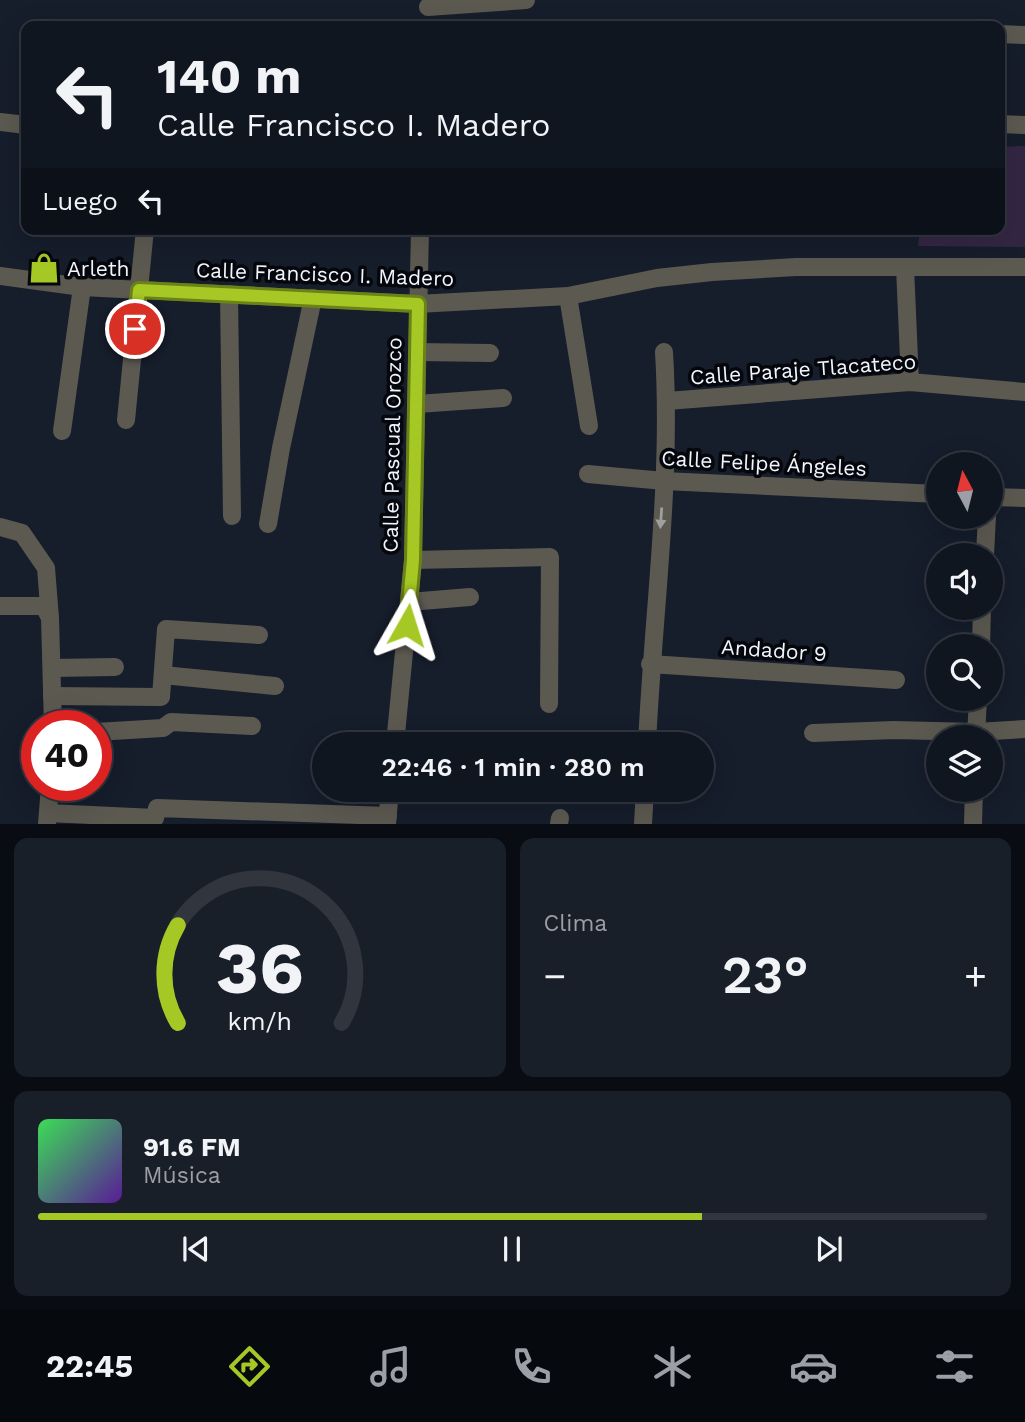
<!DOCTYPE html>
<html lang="es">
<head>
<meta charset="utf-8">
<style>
  :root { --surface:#101620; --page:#191f29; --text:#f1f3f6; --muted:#9c9fa5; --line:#30353e; --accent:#a5c824 }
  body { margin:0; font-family:"Work Sans",sans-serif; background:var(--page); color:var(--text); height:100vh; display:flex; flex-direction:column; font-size:26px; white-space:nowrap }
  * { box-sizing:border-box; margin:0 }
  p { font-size:23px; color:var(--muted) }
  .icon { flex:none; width:38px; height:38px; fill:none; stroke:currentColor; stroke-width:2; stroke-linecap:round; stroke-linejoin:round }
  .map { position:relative; height:824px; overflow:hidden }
  .drawer { display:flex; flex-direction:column; gap:14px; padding:14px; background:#090c12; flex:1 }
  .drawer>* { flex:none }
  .top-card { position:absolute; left:21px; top:21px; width:984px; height:214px; border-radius:14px; box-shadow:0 7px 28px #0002,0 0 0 2px var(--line); background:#101620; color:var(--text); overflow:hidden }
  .needle { width:46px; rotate:353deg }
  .tools { position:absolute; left:926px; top:452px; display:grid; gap:14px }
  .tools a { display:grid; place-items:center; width:77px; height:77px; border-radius:50%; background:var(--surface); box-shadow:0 7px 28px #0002,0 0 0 2px var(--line); font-size:35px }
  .speed { position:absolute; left:21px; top:710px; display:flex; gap:14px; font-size:35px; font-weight:700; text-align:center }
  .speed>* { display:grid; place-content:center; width:91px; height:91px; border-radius:50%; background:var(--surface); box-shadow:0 7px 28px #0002,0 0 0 2px var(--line); line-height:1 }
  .speed .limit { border:10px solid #d22; background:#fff; color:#111 }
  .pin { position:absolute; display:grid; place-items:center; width:60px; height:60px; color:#fff; margin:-30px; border:4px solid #fff; border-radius:50%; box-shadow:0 2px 7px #0007 }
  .me { position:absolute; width:77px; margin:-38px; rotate:6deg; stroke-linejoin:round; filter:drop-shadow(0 0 5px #0008) }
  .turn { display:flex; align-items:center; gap:24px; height:147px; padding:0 21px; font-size:32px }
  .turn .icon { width:91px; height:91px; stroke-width:2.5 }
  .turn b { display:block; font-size:49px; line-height:60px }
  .then { display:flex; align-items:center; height:66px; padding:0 21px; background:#0003; gap:14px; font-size:26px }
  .big { font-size:52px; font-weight:600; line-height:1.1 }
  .drawer .card { flex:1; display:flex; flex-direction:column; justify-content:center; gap:10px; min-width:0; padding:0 24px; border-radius:14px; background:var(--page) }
  .drawer .dial { align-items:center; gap:0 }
  .dial svg { height:182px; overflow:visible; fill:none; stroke:var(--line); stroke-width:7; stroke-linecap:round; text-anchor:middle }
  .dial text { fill:var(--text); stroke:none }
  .song { display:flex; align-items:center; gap:21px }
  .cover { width:84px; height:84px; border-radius:10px; background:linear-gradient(135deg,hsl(130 70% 55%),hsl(270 70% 35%)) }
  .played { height:7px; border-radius:4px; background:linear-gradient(90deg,var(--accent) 70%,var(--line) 70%) }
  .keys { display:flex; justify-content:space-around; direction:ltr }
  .heat { display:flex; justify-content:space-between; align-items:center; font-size:38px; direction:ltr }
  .drawer .tiles { flex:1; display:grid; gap:14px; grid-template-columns:1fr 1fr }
  .card:last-child { grid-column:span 2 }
  .trip { position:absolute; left:312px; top:732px; width:402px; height:70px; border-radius:35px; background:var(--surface); box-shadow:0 7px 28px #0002,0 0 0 2px var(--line); font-weight:600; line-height:70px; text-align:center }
  .dock { display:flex; height:112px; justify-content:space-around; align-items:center; background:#06090d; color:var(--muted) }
  .dock .icon { width:49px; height:49px }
  .dock .on { color:var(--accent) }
  .dock b { font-size:32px; color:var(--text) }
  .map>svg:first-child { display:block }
</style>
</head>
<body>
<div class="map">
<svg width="1025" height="824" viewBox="0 0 1025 824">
  <rect width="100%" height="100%" fill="#161d2b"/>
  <polygon fill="#332643" points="1025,146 1025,247 918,246 920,229 999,229 999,147"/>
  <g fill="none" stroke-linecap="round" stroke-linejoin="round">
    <g stroke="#5c5951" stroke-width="18">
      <polyline points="428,7 526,0"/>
      <polyline points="999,34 1025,35"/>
      <polyline points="0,122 26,125"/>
      <polyline points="999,124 1025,125"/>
      <polyline points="905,267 910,382"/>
      <polyline points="0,276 82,287 417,304 568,296 657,278 712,272 796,267 1025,267"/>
      <polyline points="229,294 232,516"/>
      <polyline points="568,296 589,426"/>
      <polyline points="417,352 490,353"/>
      <polyline points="667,401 910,382 1025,392"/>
      <polyline points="417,404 503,398"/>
      <polyline points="126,420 145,229"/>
      <polyline points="62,431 82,287"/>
      <polyline points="588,474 664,481 938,494"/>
      <polyline points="990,497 1025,498"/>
      <polyline points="268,524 281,448 313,298"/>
      <polyline points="0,527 22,533 46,568 50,618"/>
      <polyline points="985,555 987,516"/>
      <polyline points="413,560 550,557 549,704"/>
      <polyline points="409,602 470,597"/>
      <polyline points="0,606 44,606 50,618 53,726"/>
      <polyline points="981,646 982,607"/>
      <polyline points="650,664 896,680"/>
      <polyline points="52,668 115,667"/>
      <polyline points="163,675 275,686"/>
      <polyline points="52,696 161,697 166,629 259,635"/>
      <polyline points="96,732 163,728 171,722 252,726"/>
      <polyline points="813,733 894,730 976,732 1025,729"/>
      <polyline points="976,737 978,698"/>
      <polyline points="395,744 413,560 420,229"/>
      <path d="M647,744C653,614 672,482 664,352"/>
      <polyline points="48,813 155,818 157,808 388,816"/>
      <polyline points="47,824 50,786"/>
      <polyline points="387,824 390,789"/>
      <polyline points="559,824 560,818"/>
      <polyline points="643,824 645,789"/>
      <polyline points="973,824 974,789"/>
    </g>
  </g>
  <defs><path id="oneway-solid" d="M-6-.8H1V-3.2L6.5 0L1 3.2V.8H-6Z" transform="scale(1.75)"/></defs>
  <use fill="#9f9f9e" href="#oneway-solid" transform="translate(661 518) rotate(94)"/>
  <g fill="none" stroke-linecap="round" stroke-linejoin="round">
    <g stroke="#6b8217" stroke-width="18">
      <polyline id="route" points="135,329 139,290 418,304 413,560 407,625"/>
    </g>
    <use href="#route" stroke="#a5c824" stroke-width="12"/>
  </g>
  <defs>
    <g id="shop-bare" transform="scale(2.415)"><path d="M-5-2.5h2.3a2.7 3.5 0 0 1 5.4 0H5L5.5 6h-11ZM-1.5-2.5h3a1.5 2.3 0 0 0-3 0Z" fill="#a5c824" stroke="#05070d" stroke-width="2.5" paint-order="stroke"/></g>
  </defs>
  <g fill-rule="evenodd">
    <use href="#shop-bare" x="44" y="268"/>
  </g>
  <g text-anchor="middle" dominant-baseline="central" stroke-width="7" stroke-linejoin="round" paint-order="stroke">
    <g font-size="21" fill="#f1f5fd" stroke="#05070d" text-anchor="start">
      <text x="67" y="268">Arleth</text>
    </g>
    <g font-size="21" fill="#f1f5fd" stroke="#05070d">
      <text transform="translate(325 274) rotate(2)">Calle Francisco I. Madero</text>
      <text transform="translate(803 369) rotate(-4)">Calle Paraje Tlacateco</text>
      <text transform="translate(392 445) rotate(-89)">Calle Pascual Orozco</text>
      <text transform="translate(764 463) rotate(3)">Calle Felipe Ángeles</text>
      <text transform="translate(774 650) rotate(4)">Andador 9</text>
    </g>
  </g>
</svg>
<div class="tools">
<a><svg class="needle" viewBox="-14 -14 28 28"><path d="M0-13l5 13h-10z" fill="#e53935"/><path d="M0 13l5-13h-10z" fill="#9c9fa5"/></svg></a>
<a><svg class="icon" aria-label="sound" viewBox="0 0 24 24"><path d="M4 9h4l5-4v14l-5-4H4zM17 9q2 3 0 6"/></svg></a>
<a><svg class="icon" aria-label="search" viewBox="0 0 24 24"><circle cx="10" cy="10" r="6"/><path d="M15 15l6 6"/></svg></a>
<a><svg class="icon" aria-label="layers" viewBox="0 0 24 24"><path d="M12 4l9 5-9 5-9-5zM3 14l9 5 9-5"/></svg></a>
</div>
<div class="speed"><div class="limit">40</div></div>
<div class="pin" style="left:135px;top:329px;background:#d93025"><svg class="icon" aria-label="arrive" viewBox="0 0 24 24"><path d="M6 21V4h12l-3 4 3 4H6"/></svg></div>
<svg class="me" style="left:407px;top:625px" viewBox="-20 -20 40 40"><path d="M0-17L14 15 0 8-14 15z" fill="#a5c824" stroke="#fff" stroke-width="4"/></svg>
<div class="trip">22:46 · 1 min · 280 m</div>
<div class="top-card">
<div class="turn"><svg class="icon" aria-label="left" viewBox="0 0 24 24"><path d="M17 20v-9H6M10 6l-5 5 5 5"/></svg><div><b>140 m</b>Calle Francisco I. Madero</div></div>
<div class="then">Luego<svg class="icon" aria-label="left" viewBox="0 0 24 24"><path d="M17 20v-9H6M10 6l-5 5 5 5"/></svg></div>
</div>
</div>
<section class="drawer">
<div class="tiles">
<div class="card dial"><svg viewBox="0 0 100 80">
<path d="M14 69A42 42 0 1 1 86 69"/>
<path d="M14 69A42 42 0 0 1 14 26" stroke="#a5c824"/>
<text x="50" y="56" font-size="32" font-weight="700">36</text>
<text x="50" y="72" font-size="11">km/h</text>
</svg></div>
<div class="card"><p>Clima</p>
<div class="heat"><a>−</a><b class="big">23°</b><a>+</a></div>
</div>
<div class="card">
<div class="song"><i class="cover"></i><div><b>91.6 FM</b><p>Música</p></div></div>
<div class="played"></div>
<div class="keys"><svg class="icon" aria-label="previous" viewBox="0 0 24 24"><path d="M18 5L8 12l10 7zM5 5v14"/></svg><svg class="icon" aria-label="pause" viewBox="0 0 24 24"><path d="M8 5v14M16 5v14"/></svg><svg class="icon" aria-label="next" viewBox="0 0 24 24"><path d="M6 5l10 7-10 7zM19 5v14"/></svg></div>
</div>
</div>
</section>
<nav class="dock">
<b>22:45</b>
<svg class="icon on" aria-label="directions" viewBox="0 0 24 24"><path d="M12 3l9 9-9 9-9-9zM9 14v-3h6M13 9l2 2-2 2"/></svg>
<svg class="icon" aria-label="music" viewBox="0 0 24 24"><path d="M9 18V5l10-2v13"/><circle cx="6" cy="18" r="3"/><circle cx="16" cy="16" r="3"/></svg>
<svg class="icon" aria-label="phone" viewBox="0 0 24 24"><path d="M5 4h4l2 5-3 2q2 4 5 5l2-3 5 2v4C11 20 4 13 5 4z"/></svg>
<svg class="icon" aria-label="climate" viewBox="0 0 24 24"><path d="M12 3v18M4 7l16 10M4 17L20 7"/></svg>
<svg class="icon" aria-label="car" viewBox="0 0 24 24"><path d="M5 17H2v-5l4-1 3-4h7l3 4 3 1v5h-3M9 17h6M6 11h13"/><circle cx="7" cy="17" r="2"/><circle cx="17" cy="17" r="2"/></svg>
<svg class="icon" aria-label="filters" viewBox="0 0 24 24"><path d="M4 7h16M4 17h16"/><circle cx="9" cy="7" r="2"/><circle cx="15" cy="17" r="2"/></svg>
</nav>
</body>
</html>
